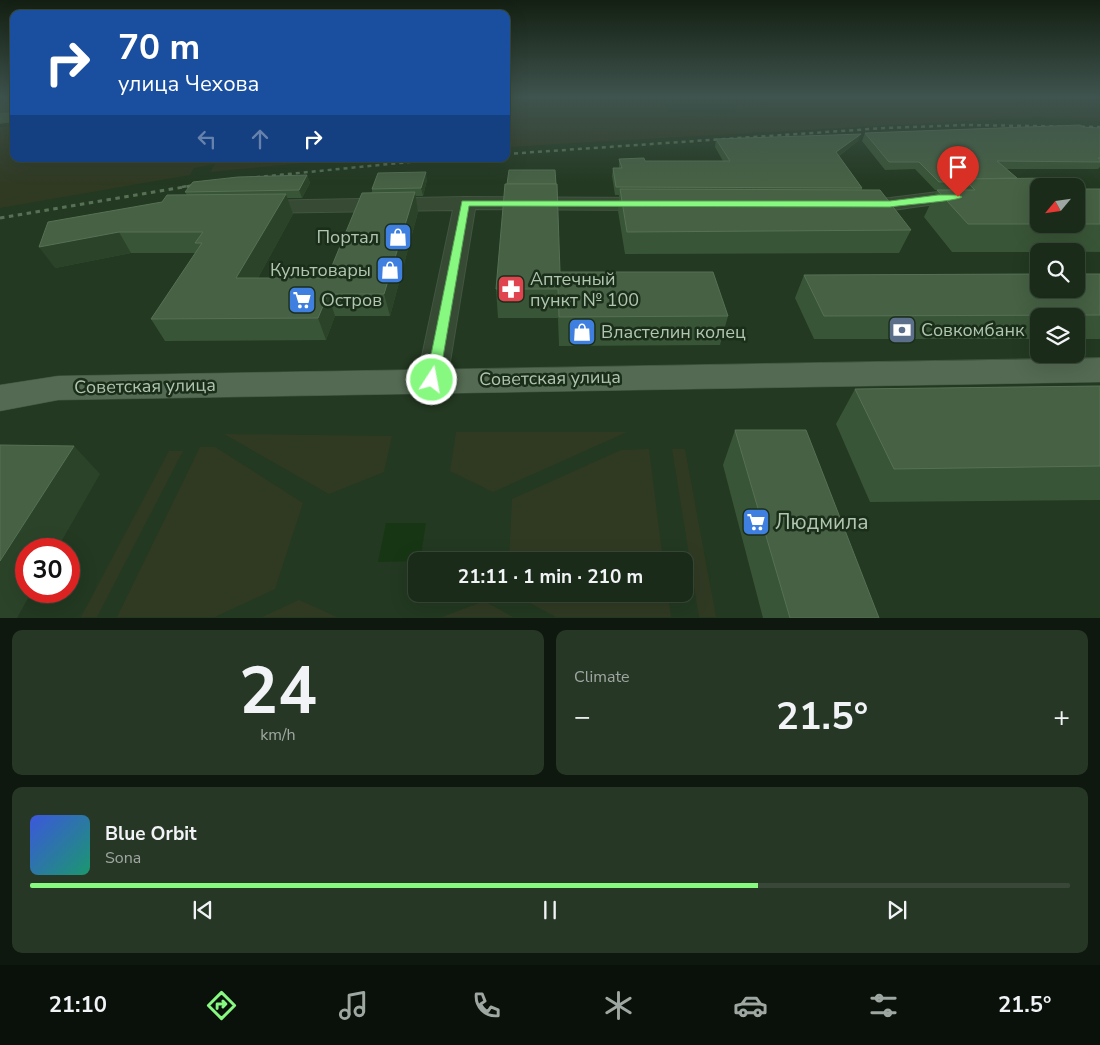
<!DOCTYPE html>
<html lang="en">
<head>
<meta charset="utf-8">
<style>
  :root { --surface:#1a2b19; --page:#273726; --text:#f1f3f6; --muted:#9fa7a2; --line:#384738; --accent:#87f981 }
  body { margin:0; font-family:"Nunito Sans",sans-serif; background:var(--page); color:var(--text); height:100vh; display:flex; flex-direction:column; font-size:19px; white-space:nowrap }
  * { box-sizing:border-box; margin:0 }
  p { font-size:16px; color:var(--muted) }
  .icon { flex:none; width:28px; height:28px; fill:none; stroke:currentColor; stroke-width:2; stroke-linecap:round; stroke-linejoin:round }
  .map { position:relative; height:618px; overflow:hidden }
  .side { display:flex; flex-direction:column; gap:12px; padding:12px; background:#0e180e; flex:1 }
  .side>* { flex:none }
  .top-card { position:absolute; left:10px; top:10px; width:500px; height:152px; border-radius:10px; box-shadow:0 5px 20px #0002,0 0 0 1px var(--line); background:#1a4fa0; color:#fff; overflow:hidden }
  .needle { width:32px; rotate:241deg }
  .buttons { position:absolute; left:1030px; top:178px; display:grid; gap:10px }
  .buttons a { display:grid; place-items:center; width:55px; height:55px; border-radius:10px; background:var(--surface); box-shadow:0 5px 20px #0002,0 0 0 1px var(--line); font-size:25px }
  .speed { position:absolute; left:15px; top:538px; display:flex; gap:10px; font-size:25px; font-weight:700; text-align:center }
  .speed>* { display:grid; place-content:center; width:65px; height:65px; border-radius:50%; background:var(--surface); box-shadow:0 5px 20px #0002,0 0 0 1px var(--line); line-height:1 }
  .speed .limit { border:8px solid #d22; background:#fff; color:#111 }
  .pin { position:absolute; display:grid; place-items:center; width:42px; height:42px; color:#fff; margin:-51px -21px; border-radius:50% 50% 50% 0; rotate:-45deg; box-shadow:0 0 5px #0007 }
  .pin .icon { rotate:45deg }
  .me { position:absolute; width:55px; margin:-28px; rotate:11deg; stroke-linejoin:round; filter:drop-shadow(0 0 4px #0008) }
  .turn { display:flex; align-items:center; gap:18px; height:105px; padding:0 25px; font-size:22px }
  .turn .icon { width:65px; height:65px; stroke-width:2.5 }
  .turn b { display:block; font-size:35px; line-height:42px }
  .lanes { display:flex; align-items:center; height:48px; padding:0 25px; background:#0003; justify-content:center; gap:25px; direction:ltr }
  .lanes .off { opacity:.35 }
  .big { font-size:38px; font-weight:700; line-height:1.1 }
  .side .tile { flex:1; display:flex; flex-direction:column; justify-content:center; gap:8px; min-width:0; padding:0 18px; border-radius:10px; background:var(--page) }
  .side .dial { align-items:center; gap:0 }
  .dial b { font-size:65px; line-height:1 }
  .song { display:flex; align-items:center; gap:15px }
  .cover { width:60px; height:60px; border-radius:8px; background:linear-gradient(135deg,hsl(230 70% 55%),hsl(160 70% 35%)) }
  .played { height:5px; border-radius:2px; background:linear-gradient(90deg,var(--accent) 70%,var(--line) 70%) }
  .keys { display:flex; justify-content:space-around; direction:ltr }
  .heat { display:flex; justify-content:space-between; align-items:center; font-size:28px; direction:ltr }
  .side .tiles { flex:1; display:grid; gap:12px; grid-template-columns:1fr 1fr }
  .tile:last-child { grid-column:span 2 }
  .trip { position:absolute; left:408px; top:552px; width:285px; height:50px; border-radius:10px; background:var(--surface); box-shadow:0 5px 20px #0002,0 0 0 1px var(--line); font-weight:700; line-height:50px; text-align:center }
  .tab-bar { display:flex; height:80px; justify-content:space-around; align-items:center; background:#0a110a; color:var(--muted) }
  .tab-bar .icon { width:35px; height:35px }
  .tab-bar .selected { color:var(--accent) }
  .tab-bar b { font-size:22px; color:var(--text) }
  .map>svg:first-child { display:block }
</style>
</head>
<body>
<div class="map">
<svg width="1100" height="618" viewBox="0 0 1100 618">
  <rect width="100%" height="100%" fill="#233921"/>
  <g fill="#303a23">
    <path d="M506,97H661L670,112C695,111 713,117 737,113V109L727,98L723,97H870L872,99L1100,97V121L1035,117L506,147Z"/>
    <polygon points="14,126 14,159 345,159 210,172 215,164 194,168 190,175 0,208 0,127"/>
    <polygon points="456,432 627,432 493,492 450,471"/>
    <polygon points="224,434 392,436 384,472 329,494"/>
    <polygon points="200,447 215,447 303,503 275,589 215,617 117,617"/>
    <polygon points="649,449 663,561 509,561 512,499 621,450"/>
    <polygon points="672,449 685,449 716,617 699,617"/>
    <polygon points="169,451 183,451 97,617 81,617"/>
    <polygon points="513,594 668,594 671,617 556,617"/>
    <polygon points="299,600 337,617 262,617"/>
    <polygon points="484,601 513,617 442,617"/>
  </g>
  <polygon fill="#173714" points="386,523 426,523 420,561 378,562"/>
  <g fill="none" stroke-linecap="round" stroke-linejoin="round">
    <g stroke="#425641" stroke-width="2">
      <g id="street">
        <path d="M8,97H14C14,109 14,120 0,123V107Z"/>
        <path d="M1039,191V203C1006,204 972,203 939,204C909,206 877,216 847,209L844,204L847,199L890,198L938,192Z"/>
        <polygon points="465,197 654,198 662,199 665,204 662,209 654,210 475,209 447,380 442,388 432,391 422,388 417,380 453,210 255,213 247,212 244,207 247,202 255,201"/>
      </g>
    </g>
    <g stroke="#425641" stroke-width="1">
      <polygon id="secondary" points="14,112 14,122 0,123 0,113"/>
    </g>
    <g stroke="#425641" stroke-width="1">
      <polygon id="primary" points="1100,358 1100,382 58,400 0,411 0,385 58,376"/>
    </g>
    <use href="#street" fill="#364a34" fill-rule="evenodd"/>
    <use href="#secondary" fill="#435d42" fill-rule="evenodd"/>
    <use href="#primary" fill="#546a52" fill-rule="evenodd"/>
    <g stroke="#587156" stroke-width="2.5" stroke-dasharray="4 4" stroke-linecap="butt">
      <polyline points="506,154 885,128 967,125 1100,127"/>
      <polyline points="248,178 440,159"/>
      <polyline points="182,187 206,183"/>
    </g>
    <polyline stroke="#587156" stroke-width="3" stroke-dasharray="4.5 4.5" stroke-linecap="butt" points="0,218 190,186"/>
  </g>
  <g fill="#395537">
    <polygon points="1083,127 1100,128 1100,167 1098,169 1006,169 1039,224 1100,189 1100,252 1039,251 1039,252 952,252 924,217 937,190 935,190 915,169 885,170 862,141 865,133"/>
    <polygon points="716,139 858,141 839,156 862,188 862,190 911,230 899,253 625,254 618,211 619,195 615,195 612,176 613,168 619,168 619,159 645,161 723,161 715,147"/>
    <polygon points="307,175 310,183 302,198 287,198 293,214 258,278 327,278 372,192 372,189 427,180 423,196 415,196 418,212 390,316 335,316 326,340 165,341 151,319 196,253 131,253 55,268 162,202 187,195 185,192"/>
    <polygon points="560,272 728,316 720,345 559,346 558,318 498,318 496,289"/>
    <polygon points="1100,274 1100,339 1076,339 1076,316 1039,316 1039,339 814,339 795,298 804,275"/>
    <polygon points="1100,386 1100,500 870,502 836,424 855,389"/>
    <polygon points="735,430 879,618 763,618 723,465"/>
  </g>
  <g fill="#2b4429">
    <polygon points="861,134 858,141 833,160 836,152"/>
    <polygon points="426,172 427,180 423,196 421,188"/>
    <polygon points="307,175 310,183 302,198 299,190"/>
    <polygon points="415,192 418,212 390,316 384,294"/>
    <polygon points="286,194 293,214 246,300 236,278"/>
    <polygon points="119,232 131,253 55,268 39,247"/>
    <polygon points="328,294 335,316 326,340 318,318"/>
    <polygon points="74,446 100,474 57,549 26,549 26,591 32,591 17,618 0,618 0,561"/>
  </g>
  <g fill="#466144" stroke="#567155">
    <polygon points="1080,125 1083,127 1100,128 1100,158 1098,158 1100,159 1100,162 997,161 1017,178 964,179 962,182 939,182 919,162 889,162 865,133"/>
    <polygon points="861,134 836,152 862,188 616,187 613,168 622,168 619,159 644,158 645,161 730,161 716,139"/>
    <polygon points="509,170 555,170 556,184 507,184"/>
    <polygon points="426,172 421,188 372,189 378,173"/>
    <polygon points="307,175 299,190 185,192 193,182 238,177"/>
    <polygon points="1051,178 1061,186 1039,186 1039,224 1076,224 1076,189 1100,189 1100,224 968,224 937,190 975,190 964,179"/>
    <polygon points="505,184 557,184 560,272 713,272 728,316 559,317 558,289 496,289"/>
    <polygon points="620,189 880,190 911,230 627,232"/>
    <polygon points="415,192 384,294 328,294 318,318 151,319 202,243 195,243 203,232 119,232 39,247 48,222 162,202 167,195 286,194 236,278 327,278 362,193"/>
    <polygon points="1039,274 1039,289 1076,289 1076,274 1100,274 1100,315 824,316 804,275"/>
    <polygon points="1100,386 1100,466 894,469 855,389"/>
    <polygon points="735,430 806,430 879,618 790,618"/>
    <polygon points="0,445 74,446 0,561"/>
  </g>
  <linearGradient id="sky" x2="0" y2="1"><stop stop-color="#131f12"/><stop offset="0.53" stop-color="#3f544e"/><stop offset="1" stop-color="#3f544e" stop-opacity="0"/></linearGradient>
  <rect width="1100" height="183" fill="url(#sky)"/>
  <path fill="#87f981" stroke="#58a254" d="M938,195H958L962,197C958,201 901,205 890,207L469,206L439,380L432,385L426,380L462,201H890Z"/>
  <defs>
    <g id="shop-square" transform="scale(1.4375)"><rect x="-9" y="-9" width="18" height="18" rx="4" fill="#3f7fe0" stroke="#1b2e1a"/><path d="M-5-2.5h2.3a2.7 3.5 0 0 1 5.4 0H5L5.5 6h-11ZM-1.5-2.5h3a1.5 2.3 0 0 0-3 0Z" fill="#fff"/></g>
    <g id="pharmacy-square" transform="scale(1.4375)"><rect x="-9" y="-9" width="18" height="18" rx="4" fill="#e0444e" stroke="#1b2e1a"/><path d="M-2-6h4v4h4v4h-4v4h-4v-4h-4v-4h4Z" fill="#fff"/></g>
    <g id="supermarket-square" transform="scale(1.4375)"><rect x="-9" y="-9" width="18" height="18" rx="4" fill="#3f7fe0" stroke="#1b2e1a"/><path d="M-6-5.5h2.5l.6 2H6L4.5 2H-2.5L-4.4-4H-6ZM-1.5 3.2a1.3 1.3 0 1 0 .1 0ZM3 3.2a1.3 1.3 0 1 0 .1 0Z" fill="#fff"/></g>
    <g id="bank-square" transform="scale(1.4375)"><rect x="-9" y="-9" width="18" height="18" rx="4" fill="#5c6f8a" stroke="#1b2e1a"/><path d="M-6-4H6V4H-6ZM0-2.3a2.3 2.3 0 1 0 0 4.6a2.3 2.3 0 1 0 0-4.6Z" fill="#fff"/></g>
  </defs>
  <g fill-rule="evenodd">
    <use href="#shop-square" x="398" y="237"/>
    <use href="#shop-square" x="390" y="270"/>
    <use href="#pharmacy-square" x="511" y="289"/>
    <use href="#supermarket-square" x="302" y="300"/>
    <use href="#bank-square" x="902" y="330"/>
    <use href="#shop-square" x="582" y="332"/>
    <use href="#supermarket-square" x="756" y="522"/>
  </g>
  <g text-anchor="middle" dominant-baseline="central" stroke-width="5" stroke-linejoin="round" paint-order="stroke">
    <g font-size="18" fill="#b0c6af" stroke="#1b2e1a" text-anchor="start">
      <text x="379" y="237" text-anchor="end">Портал</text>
      <text x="371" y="270" text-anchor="end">Культовары</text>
      <text x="530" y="279">Аптечный<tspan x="530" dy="21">пункт № 100</tspan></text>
      <text x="321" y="300">Остров</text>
      <text x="921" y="330">Совкомбанк</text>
      <text x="601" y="332">Властелин колец</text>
    </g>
    <g font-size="18" fill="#b0c6af" stroke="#1b2e1a">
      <text transform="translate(550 378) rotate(-1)">Советская улица</text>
      <text transform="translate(145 386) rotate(-1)">Советская улица</text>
    </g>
    <g font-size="21" fill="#b0c6af" stroke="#1b2e1a" text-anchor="start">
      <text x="775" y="522">Людмила</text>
    </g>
  </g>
</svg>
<div class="buttons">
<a><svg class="needle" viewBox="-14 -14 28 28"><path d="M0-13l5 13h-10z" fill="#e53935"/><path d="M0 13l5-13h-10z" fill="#9fa7a2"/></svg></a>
<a><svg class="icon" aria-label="search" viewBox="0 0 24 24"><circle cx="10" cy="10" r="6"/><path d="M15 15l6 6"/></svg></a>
<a><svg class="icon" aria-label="layers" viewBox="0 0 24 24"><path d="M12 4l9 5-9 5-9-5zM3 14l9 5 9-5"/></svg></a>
</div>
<div class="speed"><div class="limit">30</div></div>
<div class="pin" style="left:958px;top:197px;background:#d93025"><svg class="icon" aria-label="arrive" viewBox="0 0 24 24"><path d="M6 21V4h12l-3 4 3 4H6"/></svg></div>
<svg class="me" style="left:432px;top:380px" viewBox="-20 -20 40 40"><circle r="17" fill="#87f981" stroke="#fff" stroke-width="3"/><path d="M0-11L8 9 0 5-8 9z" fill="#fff"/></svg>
<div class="trip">21:11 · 1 min · 210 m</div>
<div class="top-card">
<div class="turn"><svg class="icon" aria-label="right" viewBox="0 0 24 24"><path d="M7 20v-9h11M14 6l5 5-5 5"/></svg><div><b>70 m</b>улица Чехова</div></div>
<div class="lanes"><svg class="icon off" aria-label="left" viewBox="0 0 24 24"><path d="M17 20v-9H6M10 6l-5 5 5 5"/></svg><svg class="icon off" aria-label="ahead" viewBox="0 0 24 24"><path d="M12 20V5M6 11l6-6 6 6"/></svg><svg class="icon" aria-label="right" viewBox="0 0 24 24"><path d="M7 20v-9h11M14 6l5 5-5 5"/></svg></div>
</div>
</div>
<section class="side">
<div class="tiles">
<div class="tile dial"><b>24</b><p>km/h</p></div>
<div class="tile"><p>Climate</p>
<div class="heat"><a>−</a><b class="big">21.5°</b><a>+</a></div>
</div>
<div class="tile">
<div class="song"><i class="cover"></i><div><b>Blue Orbit</b><p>Sona</p></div></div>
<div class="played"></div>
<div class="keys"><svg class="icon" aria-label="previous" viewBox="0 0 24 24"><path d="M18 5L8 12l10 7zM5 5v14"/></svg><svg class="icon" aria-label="pause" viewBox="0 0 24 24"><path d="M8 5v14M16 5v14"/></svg><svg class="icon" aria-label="next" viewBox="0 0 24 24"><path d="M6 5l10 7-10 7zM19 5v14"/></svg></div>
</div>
</div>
</section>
<nav class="tab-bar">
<b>21:10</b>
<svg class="icon selected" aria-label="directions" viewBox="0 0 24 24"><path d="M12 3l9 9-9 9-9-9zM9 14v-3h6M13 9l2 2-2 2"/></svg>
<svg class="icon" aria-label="music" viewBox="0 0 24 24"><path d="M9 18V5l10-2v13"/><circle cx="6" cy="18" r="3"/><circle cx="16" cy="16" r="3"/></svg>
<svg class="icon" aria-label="phone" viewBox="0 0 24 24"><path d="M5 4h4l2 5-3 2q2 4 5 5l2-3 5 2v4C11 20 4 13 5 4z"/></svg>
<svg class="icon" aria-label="climate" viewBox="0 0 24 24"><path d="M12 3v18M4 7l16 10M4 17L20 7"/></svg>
<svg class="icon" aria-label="car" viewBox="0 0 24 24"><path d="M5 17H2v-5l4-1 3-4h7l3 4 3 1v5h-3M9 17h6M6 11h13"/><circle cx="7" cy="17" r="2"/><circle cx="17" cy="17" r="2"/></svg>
<svg class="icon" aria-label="filters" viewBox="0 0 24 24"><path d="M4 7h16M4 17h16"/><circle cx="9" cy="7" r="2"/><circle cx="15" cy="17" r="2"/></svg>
<b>21.5°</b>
</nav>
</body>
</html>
